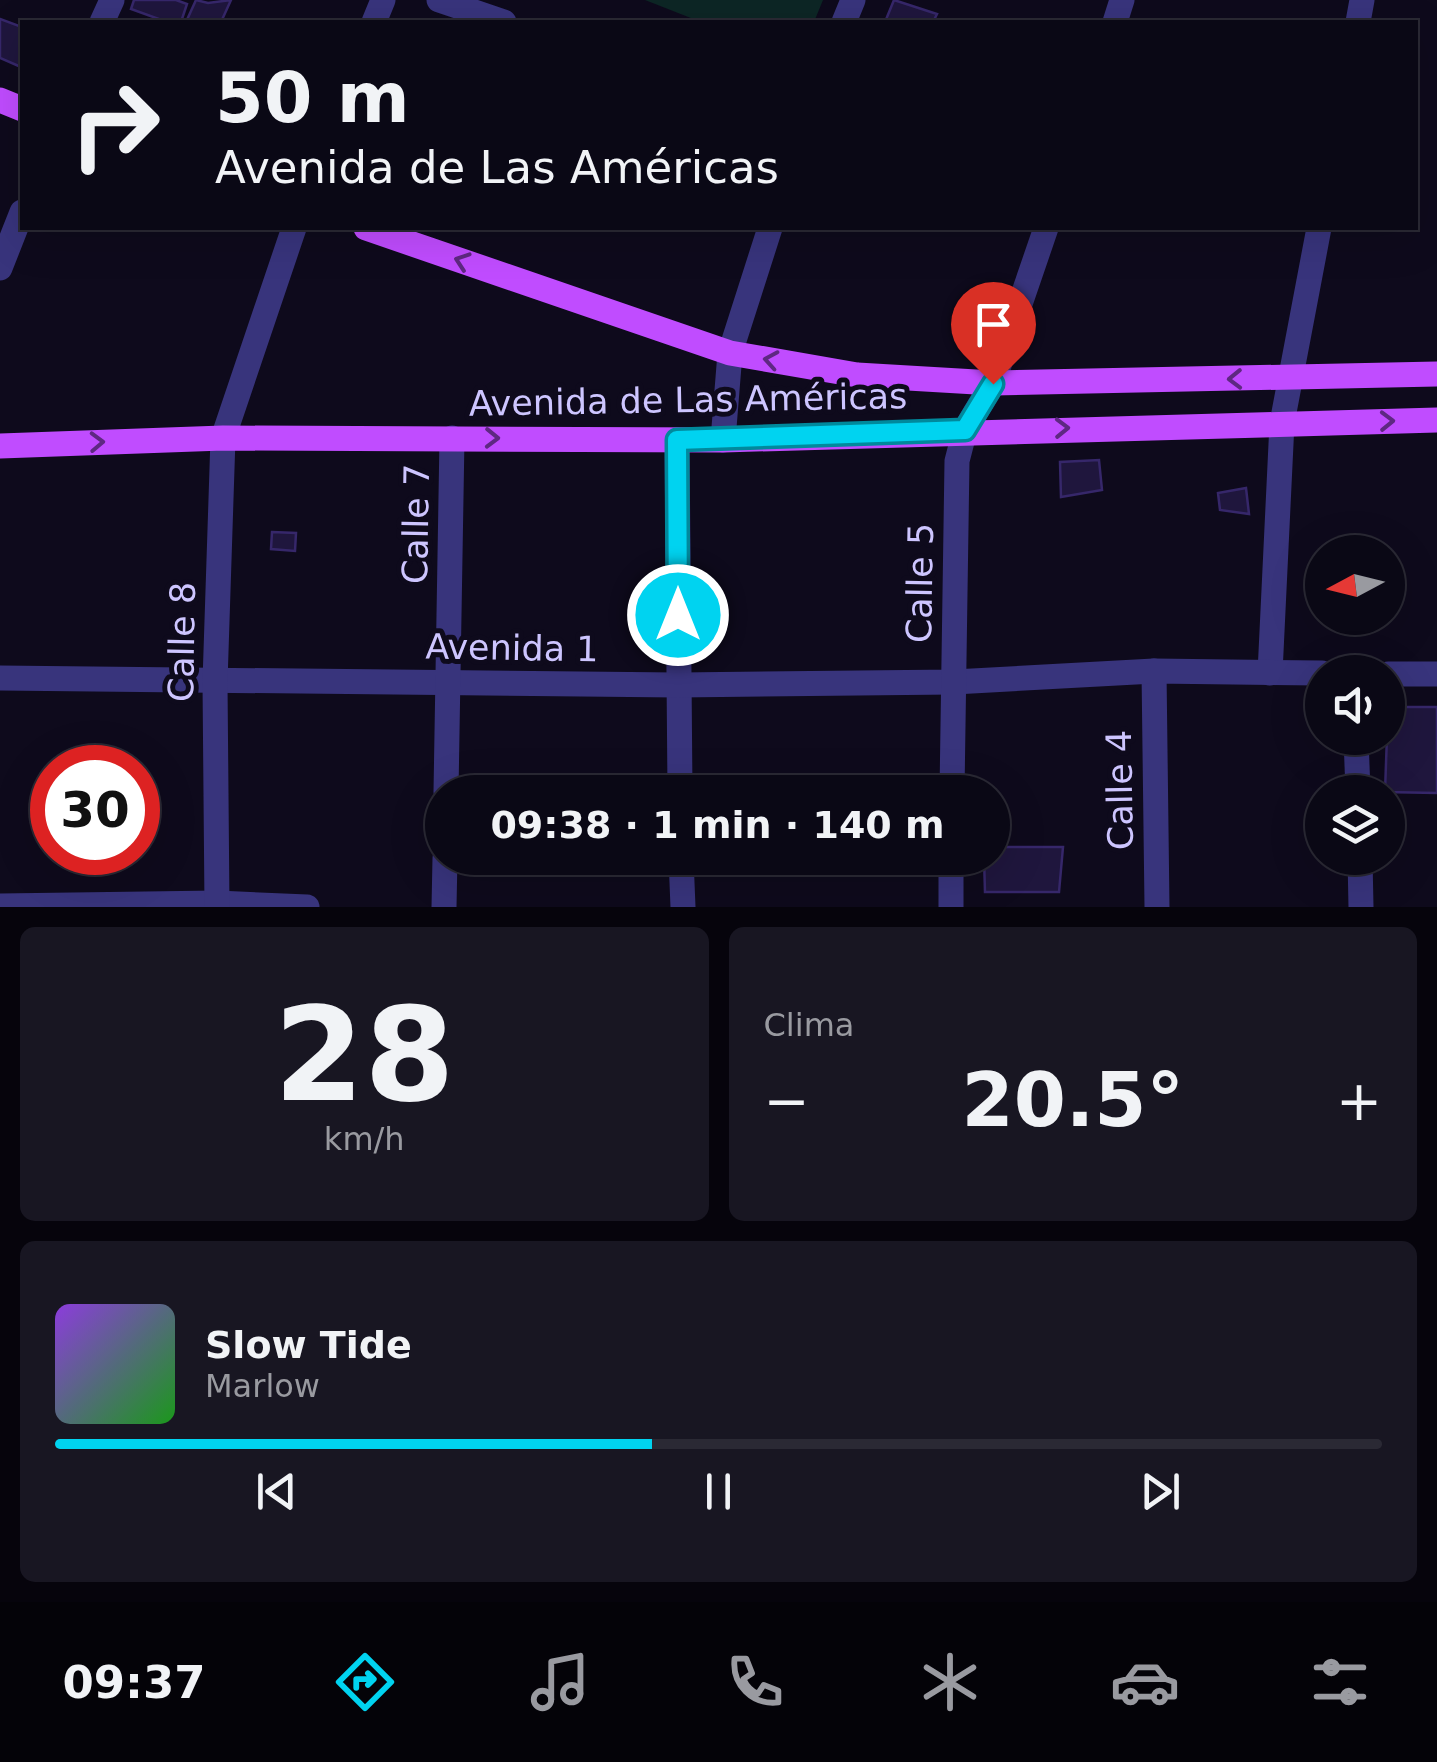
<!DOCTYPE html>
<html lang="es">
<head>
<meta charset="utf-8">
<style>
  :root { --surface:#0a0815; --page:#181622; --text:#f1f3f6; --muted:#999aa0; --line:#2a2934; --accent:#00d3f0 }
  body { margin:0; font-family:"DejaVu Sans",sans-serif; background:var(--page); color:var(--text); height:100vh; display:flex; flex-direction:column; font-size:38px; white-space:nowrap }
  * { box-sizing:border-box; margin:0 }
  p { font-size:32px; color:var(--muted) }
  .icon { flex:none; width:55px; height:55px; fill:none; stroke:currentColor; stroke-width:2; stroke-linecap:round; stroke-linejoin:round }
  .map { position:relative; height:907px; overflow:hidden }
  .drawer { display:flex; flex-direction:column; gap:20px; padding:20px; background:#06040c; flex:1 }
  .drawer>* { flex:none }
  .hud { position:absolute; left:20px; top:20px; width:1398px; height:210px; border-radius:0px; box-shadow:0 10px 40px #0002,0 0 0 2px var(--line); background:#0a0815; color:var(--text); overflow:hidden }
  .needle { width:65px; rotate:263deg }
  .controls { position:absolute; left:1305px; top:535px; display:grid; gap:20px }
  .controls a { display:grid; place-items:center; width:100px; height:100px; border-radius:50%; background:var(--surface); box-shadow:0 10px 40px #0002,0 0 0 2px var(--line); font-size:50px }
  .speed { position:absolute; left:30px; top:745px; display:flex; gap:20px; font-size:50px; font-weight:700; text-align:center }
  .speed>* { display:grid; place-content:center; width:130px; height:130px; border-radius:50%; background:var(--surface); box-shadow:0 10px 40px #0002,0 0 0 2px var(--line); line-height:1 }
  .speed .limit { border:15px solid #d22; background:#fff; color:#111 }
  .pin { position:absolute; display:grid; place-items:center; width:85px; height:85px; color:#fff; margin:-102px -42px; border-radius:50% 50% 50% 0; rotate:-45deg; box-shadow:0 0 10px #0007 }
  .pin .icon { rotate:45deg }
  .me { position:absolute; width:110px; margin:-55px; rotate:0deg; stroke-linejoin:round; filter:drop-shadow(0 0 8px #0008) }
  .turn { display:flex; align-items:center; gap:35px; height:210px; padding:0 30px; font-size:45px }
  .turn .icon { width:130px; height:130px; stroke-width:2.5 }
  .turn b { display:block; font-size:70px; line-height:85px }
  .big { font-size:75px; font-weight:600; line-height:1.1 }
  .drawer .widget { flex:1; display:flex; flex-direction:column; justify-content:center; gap:15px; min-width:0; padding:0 35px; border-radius:15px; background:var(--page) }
  .drawer .dial { align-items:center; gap:0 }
  .dial b { font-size:130px; line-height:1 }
  .song { display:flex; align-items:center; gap:30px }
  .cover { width:120px; height:120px; border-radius:15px; background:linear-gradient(135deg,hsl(270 70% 55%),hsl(120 70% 35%)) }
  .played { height:10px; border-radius:5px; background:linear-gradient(90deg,var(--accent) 45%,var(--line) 45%) }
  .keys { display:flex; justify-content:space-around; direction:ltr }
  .heat { display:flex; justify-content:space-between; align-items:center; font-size:55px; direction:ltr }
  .drawer .tiles { flex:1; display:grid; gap:20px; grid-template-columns:1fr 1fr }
  .widget:last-child { grid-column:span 2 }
  .trip { position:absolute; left:425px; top:775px; width:585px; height:100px; border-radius:50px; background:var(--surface); box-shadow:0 10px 40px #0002,0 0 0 2px var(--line); font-weight:600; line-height:100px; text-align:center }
  .dock { display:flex; height:160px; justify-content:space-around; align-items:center; background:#040308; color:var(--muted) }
  .dock .icon { width:70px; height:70px }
  .dock .selected { color:var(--accent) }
  .dock b { font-size:45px; color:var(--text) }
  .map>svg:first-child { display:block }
</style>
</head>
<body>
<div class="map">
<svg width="1437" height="907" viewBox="0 0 1437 907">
  <rect width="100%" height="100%" fill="#0e0a1c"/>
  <polygon fill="#0d2625" points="645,0 823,0 814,22 701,22"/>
  <g fill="#1f163d" stroke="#36276a" stroke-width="2.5">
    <polygon points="134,0 176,0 187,4 181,22 167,22 131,9"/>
    <polygon points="196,0 208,3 231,0 221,22 186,22"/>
    <polygon points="894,0 937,14 933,22 885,22"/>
    <polygon points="0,19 22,27 21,67 0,58"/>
    <polygon points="1099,460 1102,490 1061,497 1060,462"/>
    <polygon points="1246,488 1249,514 1220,510 1218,493"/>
    <polygon points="272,532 296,533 295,551 271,549"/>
    <polygon points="1388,707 1437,707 1437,793 1385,792"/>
    <polygon points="992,847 1063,847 1059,892 985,892 984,858 992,858"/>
  </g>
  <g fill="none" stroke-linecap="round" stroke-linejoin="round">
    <g stroke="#38347c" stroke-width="25">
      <polyline points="439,0 504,22"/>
      <polyline points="102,22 112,0"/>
      <polyline points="374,22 383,0"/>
      <polyline points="844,22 853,0"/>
      <polyline points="1115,22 1122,0"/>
      <polyline points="1358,22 1362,0"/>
      <polyline points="0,268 22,212"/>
      <polyline points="677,440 680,792"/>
      <polyline points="723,440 730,353 770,228"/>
      <polyline points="1154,671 1157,907"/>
      <polyline points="1270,673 1282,423 1319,228"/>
      <polyline points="1388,674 1437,674"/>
      <polyline points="0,678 678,685 954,682 1154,671 1322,673"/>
      <polyline points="1356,738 1358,792"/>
      <polyline points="446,792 452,438"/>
      <polyline points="952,792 957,461 965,430 993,383 1046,228"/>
      <polyline points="681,858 683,907"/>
      <polyline points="1360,858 1361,907"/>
      <polyline points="0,906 217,903 307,907"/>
      <polyline points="217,907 215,682 223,438 294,228"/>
      <polyline points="444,907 445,858"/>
      <polyline points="951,907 951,858"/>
    </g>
    <g stroke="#c04cff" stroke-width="25">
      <polyline points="0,100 22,109"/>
      <polyline points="366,228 730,353 857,375 993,383 1437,374"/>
      <polyline points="0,446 223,438 723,440 1437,420"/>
    </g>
  </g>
  <defs><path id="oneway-chevron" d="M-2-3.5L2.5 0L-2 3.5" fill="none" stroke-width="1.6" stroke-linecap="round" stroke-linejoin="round" transform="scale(2.5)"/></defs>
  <g stroke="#5e2882">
    <use href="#oneway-chevron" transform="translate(462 261) rotate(-161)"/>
    <use href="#oneway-chevron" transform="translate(771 360) rotate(-170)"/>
    <use href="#oneway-chevron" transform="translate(1235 379) rotate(179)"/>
    <use href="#oneway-chevron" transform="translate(1387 421) rotate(-1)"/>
    <use href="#oneway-chevron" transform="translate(1062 428) rotate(-1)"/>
    <use href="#oneway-chevron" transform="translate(492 438) rotate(1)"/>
    <use href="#oneway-chevron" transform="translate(97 442) rotate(-2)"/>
  </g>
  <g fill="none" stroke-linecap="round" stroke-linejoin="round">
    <g stroke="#00899c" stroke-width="25">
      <polyline id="route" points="678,615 677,440 965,430 993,384"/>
    </g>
    <use href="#route" stroke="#00d3f0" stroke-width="18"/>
  </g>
  <g text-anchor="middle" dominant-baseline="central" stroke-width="10" stroke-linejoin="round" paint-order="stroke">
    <g font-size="35" fill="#cdc5ff" stroke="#0e0a1c">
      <text transform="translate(688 400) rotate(-1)">Avenida de Las Américas</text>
      <text transform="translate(416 524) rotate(-89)">Calle 7</text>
      <text transform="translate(920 583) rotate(-89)">Calle 5</text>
      <text transform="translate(182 642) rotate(-89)">Calle 8</text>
      <text transform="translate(512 648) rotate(1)">Avenida 1</text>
      <text transform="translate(1120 790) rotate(-91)">Calle 4</text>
    </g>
  </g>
</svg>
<div class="controls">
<a><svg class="needle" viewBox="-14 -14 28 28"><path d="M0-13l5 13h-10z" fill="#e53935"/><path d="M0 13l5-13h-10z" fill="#999aa0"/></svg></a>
<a><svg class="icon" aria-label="sound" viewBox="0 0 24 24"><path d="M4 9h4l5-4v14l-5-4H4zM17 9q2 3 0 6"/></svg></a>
<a><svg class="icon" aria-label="layers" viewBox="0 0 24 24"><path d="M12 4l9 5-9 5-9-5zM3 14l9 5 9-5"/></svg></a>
</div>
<div class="speed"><div class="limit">30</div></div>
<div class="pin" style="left:993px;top:384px;background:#d93025"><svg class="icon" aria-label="arrive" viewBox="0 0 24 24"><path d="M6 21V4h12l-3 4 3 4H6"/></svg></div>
<svg class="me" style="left:678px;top:615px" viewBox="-20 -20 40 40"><circle r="17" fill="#00d3f0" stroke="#fff" stroke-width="3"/><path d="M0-11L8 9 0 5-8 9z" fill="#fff"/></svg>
<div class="trip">09:38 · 1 min · 140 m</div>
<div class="hud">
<div class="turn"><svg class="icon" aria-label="right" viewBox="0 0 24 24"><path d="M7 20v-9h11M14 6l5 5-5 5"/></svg><div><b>50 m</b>Avenida de Las Américas</div></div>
</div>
</div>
<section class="drawer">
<div class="tiles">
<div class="widget dial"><b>28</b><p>km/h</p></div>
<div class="widget"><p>Clima</p>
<div class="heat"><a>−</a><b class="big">20.5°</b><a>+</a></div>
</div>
<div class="widget">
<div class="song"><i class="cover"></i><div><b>Slow Tide</b><p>Marlow</p></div></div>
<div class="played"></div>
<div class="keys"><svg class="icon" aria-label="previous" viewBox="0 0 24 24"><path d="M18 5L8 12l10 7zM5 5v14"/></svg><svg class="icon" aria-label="pause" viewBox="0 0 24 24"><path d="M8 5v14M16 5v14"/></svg><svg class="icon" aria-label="next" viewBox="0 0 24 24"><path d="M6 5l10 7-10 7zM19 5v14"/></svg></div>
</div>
</div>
</section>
<nav class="dock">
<b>09:37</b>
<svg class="icon selected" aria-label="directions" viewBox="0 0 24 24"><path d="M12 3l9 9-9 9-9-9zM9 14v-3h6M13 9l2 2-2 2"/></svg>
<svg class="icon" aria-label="music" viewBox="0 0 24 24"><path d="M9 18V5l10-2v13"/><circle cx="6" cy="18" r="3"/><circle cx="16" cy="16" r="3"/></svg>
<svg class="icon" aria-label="phone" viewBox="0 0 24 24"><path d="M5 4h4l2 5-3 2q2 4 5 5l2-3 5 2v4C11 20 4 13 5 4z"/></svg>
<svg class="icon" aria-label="climate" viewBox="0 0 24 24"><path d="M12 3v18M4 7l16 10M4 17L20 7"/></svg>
<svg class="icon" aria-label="car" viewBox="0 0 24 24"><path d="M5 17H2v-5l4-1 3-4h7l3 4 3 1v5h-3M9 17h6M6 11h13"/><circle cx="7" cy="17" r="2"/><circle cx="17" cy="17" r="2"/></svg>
<svg class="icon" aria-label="filters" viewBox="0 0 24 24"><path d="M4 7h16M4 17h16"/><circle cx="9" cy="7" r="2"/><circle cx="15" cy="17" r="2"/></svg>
</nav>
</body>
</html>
